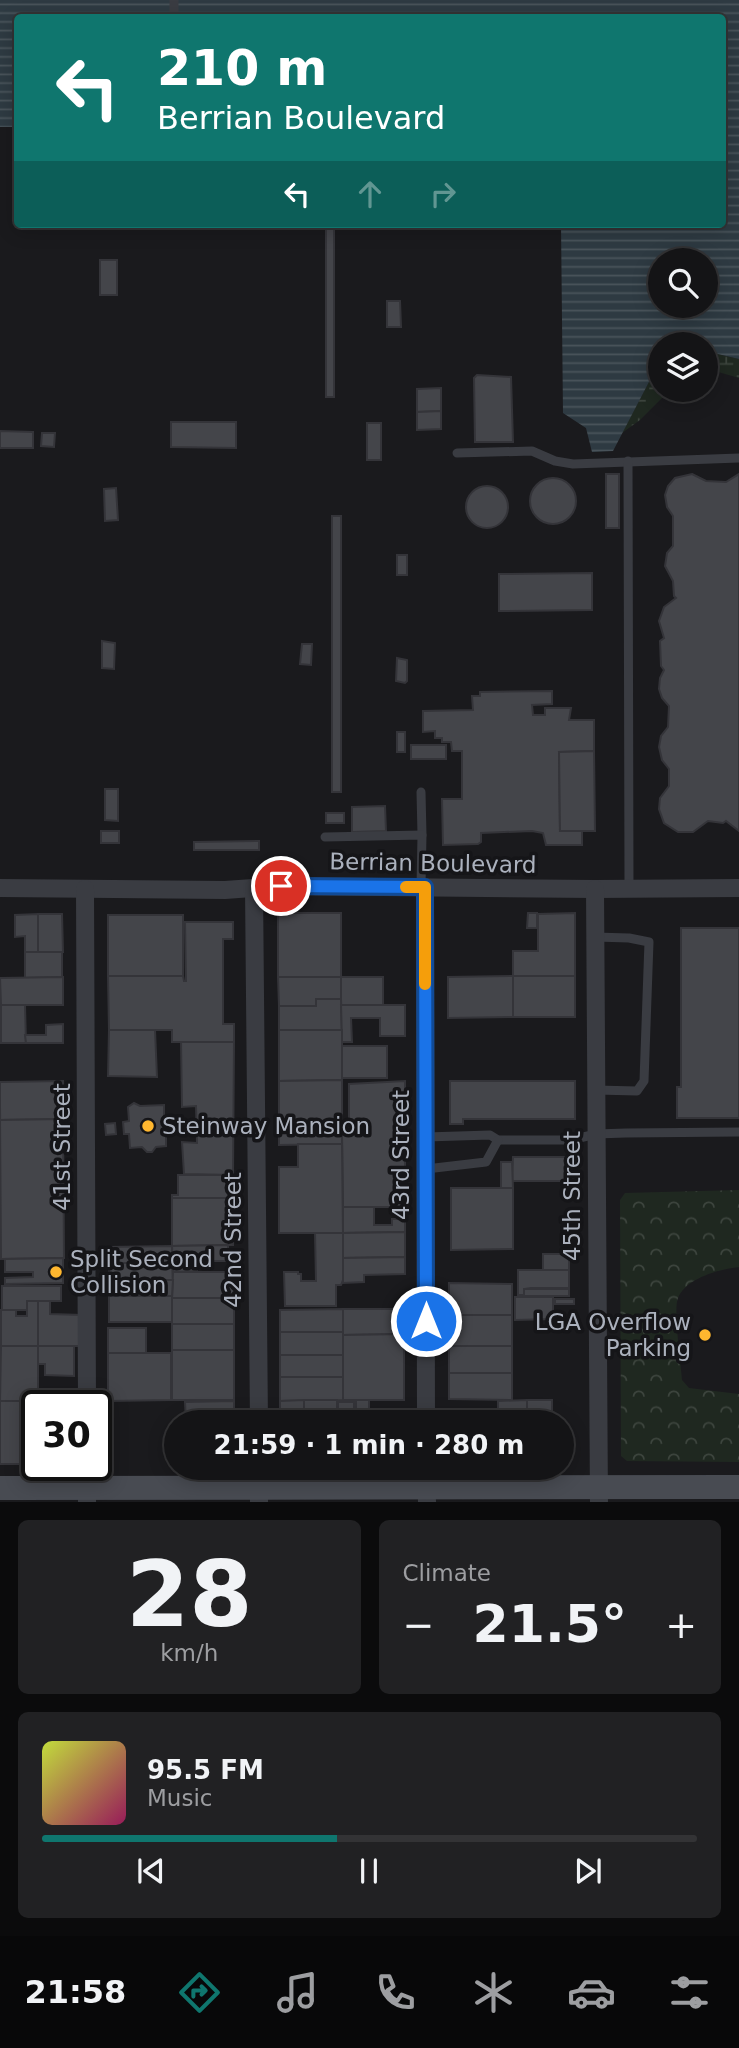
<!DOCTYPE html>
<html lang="en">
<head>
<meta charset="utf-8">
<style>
  :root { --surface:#141416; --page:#212123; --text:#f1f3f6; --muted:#9d9ea1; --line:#333335; --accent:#0f766e }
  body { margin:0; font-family:"DejaVu Sans",sans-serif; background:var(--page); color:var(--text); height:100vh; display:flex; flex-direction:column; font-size:26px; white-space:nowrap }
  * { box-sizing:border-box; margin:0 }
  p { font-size:23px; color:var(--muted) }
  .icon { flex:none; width:38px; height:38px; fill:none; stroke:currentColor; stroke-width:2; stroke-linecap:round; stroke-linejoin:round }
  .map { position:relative; height:1502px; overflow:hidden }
  .side { display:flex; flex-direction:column; gap:18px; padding:18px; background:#0b0b0c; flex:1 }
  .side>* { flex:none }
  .banner { position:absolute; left:14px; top:14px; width:712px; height:214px; border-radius:7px; box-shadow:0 4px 18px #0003,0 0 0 2px var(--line); background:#0f766e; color:#fff; overflow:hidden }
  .buttons { position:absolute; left:648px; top:248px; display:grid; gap:14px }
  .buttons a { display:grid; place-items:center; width:70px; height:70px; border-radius:50%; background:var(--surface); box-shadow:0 4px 18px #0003,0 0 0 2px var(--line); font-size:35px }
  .speed { position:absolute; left:21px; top:1390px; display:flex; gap:14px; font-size:35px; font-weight:700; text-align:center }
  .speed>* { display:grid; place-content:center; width:91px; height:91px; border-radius:50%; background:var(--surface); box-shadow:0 4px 18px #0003,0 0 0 2px var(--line); line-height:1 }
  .speed .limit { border:4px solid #111; border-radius:10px; background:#fff; color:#111 }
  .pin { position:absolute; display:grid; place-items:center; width:60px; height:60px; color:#fff; margin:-30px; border:4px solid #fff; border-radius:50%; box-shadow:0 2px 7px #0007 }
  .me { position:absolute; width:77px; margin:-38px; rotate:0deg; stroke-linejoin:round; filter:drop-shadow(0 0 5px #0008) }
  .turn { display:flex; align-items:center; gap:24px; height:147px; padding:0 28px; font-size:32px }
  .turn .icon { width:91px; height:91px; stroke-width:2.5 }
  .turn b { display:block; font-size:49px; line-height:60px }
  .lanes { display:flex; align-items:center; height:66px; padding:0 28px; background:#0003; justify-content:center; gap:35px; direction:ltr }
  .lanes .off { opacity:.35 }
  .big { font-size:52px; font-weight:600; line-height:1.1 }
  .side .widget { flex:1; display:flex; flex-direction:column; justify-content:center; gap:10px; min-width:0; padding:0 24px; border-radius:10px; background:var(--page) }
  .side .dial { align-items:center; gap:0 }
  .dial b { font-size:91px; line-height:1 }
  .song { display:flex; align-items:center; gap:21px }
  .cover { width:84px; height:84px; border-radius:10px; background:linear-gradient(135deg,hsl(70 70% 55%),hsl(330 70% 35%)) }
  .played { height:7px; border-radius:4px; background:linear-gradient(90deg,var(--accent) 45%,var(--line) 45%) }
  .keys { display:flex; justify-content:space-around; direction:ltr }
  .heat { display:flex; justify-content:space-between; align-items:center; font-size:38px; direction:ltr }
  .side .tiles { flex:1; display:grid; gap:18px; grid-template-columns:1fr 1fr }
  .widget:last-child { grid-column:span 2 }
  .trip { position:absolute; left:164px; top:1410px; width:410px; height:70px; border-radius:35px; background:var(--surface); box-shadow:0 4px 18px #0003,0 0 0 2px var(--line); font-weight:600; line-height:70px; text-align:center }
  .tabs { display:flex; height:112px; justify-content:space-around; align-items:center; background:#080809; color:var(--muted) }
  .tabs .icon { width:49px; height:49px }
  .tabs .active { color:var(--accent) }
  .tabs b { font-size:32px; color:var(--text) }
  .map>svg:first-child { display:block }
</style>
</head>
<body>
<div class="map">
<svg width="739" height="1502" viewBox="0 0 739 1502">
  <defs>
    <pattern id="forest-crowns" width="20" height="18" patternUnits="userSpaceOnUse" patternTransform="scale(1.75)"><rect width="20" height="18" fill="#1f2820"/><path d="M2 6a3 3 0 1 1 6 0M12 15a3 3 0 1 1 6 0" fill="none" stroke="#3d453e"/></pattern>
    <pattern id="wetland-marsh" width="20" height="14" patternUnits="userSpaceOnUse" patternTransform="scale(1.75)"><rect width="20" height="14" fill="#1f2820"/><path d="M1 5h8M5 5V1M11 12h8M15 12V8" fill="none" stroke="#3d453e"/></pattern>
    <pattern id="water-rules" width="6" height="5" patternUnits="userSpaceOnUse" patternTransform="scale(1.75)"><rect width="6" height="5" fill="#2e3a42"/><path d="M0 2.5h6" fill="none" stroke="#4a545b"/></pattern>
  </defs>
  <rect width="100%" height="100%" fill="#1a1a1d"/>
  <path fill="url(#forest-crowns)" d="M739,1190V1267C720,1269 686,1278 678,1298C673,1309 681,1365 682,1380L689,1388L739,1394V1462L627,1461L621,1456L620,1200L625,1193Z"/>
  <g fill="url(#wetland-marsh)">
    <polygon points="705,351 739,359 739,378 715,371 705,372"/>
    <polygon points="660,372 660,390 670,390 640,420 622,433 650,380"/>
  </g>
  <path fill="url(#water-rules)" fill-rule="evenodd" d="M0,0H739V359L705,351V345H660V372L650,380L613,451L592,452L586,428L563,413L561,224H723V18H18L17,127H0ZM660,261H705V306H660Z"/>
  <g fill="#44454a" stroke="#343439" stroke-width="2">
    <rect x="326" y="224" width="8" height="173"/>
    <rect x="100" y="260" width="17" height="35"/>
    <polygon points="387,301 400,301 401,327 387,327"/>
    <polygon points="477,375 511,377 513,442 475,442 474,378"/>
    <polygon points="441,388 441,411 417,412 417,389"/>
    <polygon points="441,411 441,429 417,430 417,412"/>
    <polygon points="171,422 236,422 236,448 171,447"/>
    <rect x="367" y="423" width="14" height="37"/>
    <polygon points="0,431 33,432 33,448 0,448"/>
    <polygon points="42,433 55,433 54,447 41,446"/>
    <rect x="606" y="474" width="13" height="54"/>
    <polygon points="692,474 706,481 726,482 739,474 739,831 726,821 723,823 708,821 693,832 678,832 664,823 659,809 660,798 669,786 669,769 662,760 659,747 661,736 668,727 669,706 662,698 659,689 660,678 664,670 661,666 660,641 664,638 659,621 664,607 676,598 674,596 673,581 665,566 667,553 673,546 673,516 667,507 665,495 668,486 675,478"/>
    <circle cx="553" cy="501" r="23"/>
    <circle cx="487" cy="507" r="21"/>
    <polygon points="116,488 118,520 105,521 104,489"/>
    <rect x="332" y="516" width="9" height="276"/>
    <rect x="397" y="555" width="10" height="20"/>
    <polygon points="592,573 592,610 499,611 499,574"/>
    <polygon points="102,641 115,643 114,669 102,668"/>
    <polygon points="302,644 312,644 311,665 300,664"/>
    <polygon points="397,658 407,660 407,681 405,683 396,681"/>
    <polygon points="552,691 552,704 532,705 533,715 545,715 545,708 571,708 569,720 594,720 594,751 559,752 560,831 582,831 582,845 546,845 543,833 532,831 481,833 481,842 478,844 443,845 442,799 462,799 462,751 452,751 451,742 442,742 442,738 435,738 435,731 423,732 423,711 473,710 472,696 480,696 480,692"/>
    <rect x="397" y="732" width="8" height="20"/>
    <rect x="411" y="745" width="35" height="14"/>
    <polygon points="594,751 595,831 560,831 559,752"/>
    <polygon points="105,789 118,789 118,821 105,820"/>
    <polygon points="385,806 386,831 352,832 352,807"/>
    <rect x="326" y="813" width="18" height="10"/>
    <rect x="101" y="831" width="18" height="12"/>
    <polygon points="259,841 259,850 194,850 194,842"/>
    <rect x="278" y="913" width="63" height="64"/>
    <polygon points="528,913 537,913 537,928 527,928"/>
    <polygon points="575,913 575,976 513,976 513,951 538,951 538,914"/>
    <polygon points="38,914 62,914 63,952 38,952"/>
    <polygon points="38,914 38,952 25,952 25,936 15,937 15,915"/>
    <rect x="108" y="915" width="75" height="61"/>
    <polygon points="185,922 233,922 233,939 223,939 223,1024 234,1024 234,1042 172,1042 172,1030 109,1030 108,976 183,976 184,981 186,981"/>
    <polygon points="681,928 739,928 739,1118 677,1118 677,1087 681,1087"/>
    <polygon points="25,952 62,952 62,977 25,978"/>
    <rect x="513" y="976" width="62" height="41"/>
    <polygon points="513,976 513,1017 448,1018 448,977"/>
    <polygon points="63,977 63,1005 1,1005 0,978"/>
    <polygon points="278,977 341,977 341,999 316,999 316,1006 279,1006"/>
    <rect x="341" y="977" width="42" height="28"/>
    <polygon points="316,999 341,999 342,1030 279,1030 279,1006 316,1006"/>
    <polygon points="1,1005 25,1005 26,1043 1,1043"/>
    <polygon points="341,1005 405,1005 405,1036 380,1036 380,1018 351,1018 352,1042 342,1042"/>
    <polygon points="63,1024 63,1043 26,1043 25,1035 46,1035 46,1025"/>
    <polygon points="109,1030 155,1030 157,1077 108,1076"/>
    <polygon points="279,1030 342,1030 342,1080 279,1081"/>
    <polygon points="181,1042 234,1042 233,1175 184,1174 182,1142 197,1143 196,1106 182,1107"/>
    <rect x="342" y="1046" width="45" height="32"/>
    <polygon points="342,1080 342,1144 279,1145 279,1081"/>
    <polygon points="63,1081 63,1119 0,1120 0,1082"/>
    <polygon points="405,1081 405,1207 343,1207 342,1134 349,1134 349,1084"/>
    <polygon points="450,1081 575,1081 575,1119 463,1119 463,1124 450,1124"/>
    <polygon points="134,1103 140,1106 164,1105 164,1119 172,1118 172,1131 166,1131 166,1146 156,1147 152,1152 147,1152 142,1147 130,1148 129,1134 124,1134 123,1122 129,1121 128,1107"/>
    <polygon points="0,1107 1,1195 0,1195"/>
    <polygon points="63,1119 64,1258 1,1259 0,1120"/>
    <polygon points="115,1123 116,1134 106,1135 105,1124"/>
    <polygon points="298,1144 342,1144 343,1233 279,1233 279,1167 298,1167"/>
    <polygon points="513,1157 575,1157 575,1181 512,1181"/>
    <polygon points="501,1162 512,1162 513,1188 501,1188"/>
    <polygon points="178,1175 233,1175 233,1198 172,1198 172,1195 178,1195"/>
    <polygon points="451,1188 513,1188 513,1249 451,1250"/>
    <polygon points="172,1198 233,1198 233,1245 172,1246"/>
    <polygon points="343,1207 374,1207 374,1225 392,1225 392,1219 405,1219 405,1232 343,1233"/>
    <polygon points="405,1232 405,1257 343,1258 343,1233"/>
    <polygon points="315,1233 343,1233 343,1280 341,1285 336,1285 336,1306 285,1306 284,1272 298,1272 298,1274 301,1274 301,1281 316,1281"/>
    <polygon points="228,1245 228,1261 197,1261 197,1271 173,1272 172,1246"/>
    <polygon points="172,1246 172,1263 109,1263 109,1247"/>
    <rect x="543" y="1254" width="26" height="16"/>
    <polygon points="405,1257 405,1274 364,1275 364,1282 343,1283 343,1258"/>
    <polygon points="63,1258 63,1283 5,1284 5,1278 33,1277 33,1272 5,1272 5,1259"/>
    <polygon points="109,1263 172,1263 173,1280 109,1280"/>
    <polygon points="518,1270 569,1270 569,1288 531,1288 524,1289 524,1295 518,1295"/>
    <polygon points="173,1272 234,1272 234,1298 172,1298"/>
    <polygon points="109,1280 173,1280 172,1296 109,1296"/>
    <polygon points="449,1283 512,1284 512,1315 449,1315"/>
    <polygon points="2,1286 61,1286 61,1301 27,1301 27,1310 2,1310"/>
    <rect x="524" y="1289" width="45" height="7"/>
    <rect x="109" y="1296" width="63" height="26"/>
    <polygon points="515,1297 553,1297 553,1319 515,1320"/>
    <rect x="172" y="1298" width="62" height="26"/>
    <rect x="555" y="1299" width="19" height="5"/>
    <polygon points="27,1301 38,1301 38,1346 1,1346 1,1310 16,1310 16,1316 27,1316"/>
    <polygon points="38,1301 50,1301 50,1314 82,1315 82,1346 38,1346"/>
    <polygon points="343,1309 343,1332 280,1332 280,1310"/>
    <polygon points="343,1309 404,1309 404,1334 343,1335"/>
    <rect x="449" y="1315" width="63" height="31"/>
    <rect x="172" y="1324" width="62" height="26"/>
    <rect x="108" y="1328" width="38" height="25"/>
    <rect x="280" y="1332" width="63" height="23"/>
    <polygon points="404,1334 404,1400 343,1400 343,1335"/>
    <polygon points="1,1346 38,1346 38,1391 64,1391 64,1401 0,1401"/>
    <polygon points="38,1346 74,1346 74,1376 45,1375 45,1364 38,1364"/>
    <rect x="449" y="1346" width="63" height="27"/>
    <rect x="172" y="1350" width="62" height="50"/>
    <polygon points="108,1353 171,1353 171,1400 108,1401"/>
    <rect x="280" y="1355" width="63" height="22"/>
    <polygon points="0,1372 0,1401 64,1401 64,1405 37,1405 37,1464 0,1464"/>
    <polygon points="449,1373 512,1373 512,1400 449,1399"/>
    <polygon points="280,1377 343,1377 343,1400 280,1401"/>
    <polygon points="304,1400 304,1423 280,1423 280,1401"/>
    <rect x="304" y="1400" width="33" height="23"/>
    <rect x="356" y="1400" width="13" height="19"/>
    <rect x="527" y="1400" width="25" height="23"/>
    <polygon points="527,1400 527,1423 498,1423 498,1401"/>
    <polygon points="234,1401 234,1423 186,1423 185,1402"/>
    <rect x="338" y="1402" width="16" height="21"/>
  </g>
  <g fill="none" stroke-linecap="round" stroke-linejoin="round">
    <g stroke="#3a3c42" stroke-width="9">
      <polyline points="174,0 174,18"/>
      <polyline points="457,453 532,451 555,461 573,464 739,458"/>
      <polyline points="628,461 629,889"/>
      <polyline points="421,792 422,835"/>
      <polyline points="325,837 422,835 421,887"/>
      <polyline points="595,937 629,938 649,942 644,1081 637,1091 596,1090"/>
      <polyline points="426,1137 490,1135 498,1140 571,1140 596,1134 626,1133 739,1132"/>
      <polyline points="426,1169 486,1162 498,1140"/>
    </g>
    <g stroke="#3a3c42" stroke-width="18">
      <polyline points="425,887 426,1423"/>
      <polyline points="0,888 225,890 281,886 595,889 739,888"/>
      <polyline points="254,888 259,1423"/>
      <polyline points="85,889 87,1405"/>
      <polyline points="595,889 599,1502"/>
      <polyline points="87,1465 87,1502"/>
      <polyline points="259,1468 259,1502"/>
      <polyline points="426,1468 427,1502"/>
    </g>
    <polyline stroke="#484b52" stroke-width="24" points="0,1488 739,1487"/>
  </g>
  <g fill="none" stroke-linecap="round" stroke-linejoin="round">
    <g stroke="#114b97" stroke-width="18">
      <polyline id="route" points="281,886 425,887 426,1321"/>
    </g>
    <use href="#route" stroke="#1a73e8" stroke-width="12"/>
    <polyline stroke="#f59e0b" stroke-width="12" points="406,887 425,887 425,984"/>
  </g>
  <g fill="#ffb72f" stroke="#151518" stroke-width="2.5">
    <circle cx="148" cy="1126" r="7"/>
    <circle cx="56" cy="1272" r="7"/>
    <circle cx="705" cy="1335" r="7"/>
  </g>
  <g text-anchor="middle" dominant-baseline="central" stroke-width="7" stroke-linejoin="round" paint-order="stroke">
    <g font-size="23" fill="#abb1bd" stroke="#151518">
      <text transform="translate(433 863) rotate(1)">Berrian Boulevard</text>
      <text transform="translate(62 1147) rotate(-90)">41st Street</text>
      <text transform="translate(401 1155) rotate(-90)">43rd Street</text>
      <text transform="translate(572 1196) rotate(-90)">45th Street</text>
      <text transform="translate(233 1240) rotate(-90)">42nd Street</text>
    </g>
    <g font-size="23" fill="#abb1bd" stroke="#151518" text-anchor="start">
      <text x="162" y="1126">Steinway Mansion</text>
      <text x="70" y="1259">Split Second<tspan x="70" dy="26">Collision</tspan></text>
      <text x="691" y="1322" text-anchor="end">LGA Overflow<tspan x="691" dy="26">Parking</tspan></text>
    </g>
  </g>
</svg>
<div class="buttons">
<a><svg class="icon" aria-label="search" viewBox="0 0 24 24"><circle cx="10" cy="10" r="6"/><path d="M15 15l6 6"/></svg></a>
<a><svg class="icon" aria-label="layers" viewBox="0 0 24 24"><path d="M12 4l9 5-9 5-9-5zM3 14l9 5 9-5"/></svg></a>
</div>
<div class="speed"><div class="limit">30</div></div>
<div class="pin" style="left:281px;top:886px;background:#d93025"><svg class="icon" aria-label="arrive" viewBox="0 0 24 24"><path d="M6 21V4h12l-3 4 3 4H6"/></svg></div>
<svg class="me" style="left:426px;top:1321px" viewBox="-20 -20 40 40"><circle r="17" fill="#1a73e8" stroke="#fff" stroke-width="3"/><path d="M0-11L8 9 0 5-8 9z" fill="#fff"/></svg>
<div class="trip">21:59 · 1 min · 280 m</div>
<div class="banner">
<div class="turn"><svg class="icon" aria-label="left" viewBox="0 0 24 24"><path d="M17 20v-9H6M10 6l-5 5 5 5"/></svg><div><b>210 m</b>Berrian Boulevard</div></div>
<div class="lanes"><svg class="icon" aria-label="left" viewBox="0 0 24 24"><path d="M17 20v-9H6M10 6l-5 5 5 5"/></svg><svg class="icon off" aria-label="ahead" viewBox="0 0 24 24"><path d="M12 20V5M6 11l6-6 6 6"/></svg><svg class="icon off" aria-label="right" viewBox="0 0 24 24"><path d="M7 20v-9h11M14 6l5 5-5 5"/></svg></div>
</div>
</div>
<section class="side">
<div class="tiles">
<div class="widget dial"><b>28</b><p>km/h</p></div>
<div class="widget"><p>Climate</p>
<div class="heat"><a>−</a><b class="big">21.5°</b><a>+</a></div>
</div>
<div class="widget">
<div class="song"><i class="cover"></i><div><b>95.5 FM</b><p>Music</p></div></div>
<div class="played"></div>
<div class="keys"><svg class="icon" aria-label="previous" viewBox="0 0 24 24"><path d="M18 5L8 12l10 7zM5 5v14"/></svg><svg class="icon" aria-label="pause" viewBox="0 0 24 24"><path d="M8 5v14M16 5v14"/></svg><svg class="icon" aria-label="next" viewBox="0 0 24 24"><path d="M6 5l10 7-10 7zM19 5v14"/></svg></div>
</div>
</div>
</section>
<nav class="tabs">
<b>21:58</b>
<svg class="icon active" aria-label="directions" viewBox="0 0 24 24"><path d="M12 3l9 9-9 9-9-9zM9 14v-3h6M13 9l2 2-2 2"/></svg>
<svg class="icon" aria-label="music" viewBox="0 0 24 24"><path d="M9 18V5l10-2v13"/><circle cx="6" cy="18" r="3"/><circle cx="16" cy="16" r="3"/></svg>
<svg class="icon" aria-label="phone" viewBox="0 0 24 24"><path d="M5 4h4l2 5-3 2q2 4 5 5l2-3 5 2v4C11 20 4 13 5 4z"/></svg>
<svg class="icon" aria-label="climate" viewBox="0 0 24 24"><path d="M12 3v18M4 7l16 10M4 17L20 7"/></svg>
<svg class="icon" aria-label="car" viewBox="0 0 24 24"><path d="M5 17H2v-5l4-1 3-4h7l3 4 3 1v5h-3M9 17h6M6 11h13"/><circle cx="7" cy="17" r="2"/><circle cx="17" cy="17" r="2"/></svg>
<svg class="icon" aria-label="filters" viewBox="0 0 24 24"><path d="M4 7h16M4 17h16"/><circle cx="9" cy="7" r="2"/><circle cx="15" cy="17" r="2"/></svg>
</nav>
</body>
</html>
